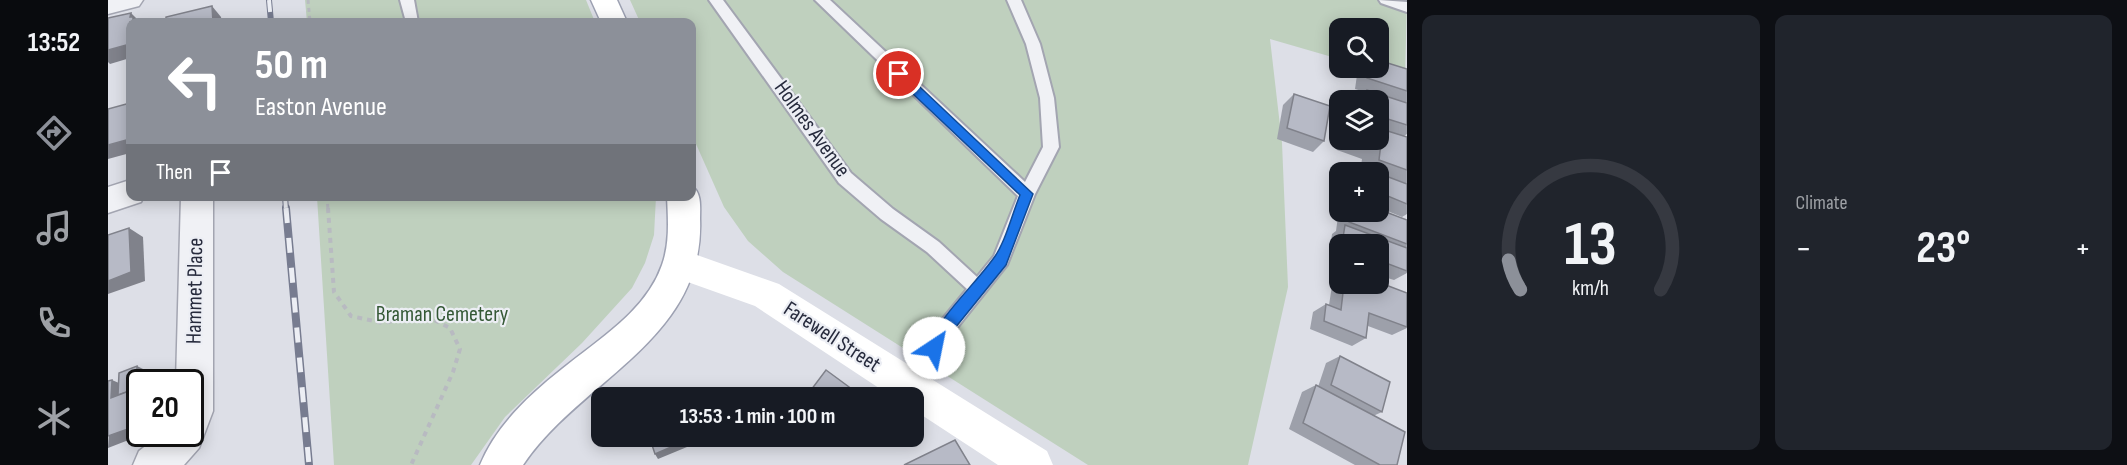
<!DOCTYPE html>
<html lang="en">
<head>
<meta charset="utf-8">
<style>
  :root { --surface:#171b24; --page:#20242c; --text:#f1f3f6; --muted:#9ea1a6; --line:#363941; --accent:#8c9099 }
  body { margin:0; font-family:"Sofia Sans Condensed",sans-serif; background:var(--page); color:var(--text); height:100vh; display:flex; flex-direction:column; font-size:22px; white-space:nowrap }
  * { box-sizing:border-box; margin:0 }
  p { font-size:20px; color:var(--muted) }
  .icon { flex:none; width:33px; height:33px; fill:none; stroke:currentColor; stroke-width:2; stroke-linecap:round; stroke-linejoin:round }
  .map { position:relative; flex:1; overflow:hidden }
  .drawer { display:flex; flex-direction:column; gap:15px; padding:15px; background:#0d0f14; width:720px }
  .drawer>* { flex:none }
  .top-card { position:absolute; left:18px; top:18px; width:570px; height:183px; border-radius:12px; box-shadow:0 3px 15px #0003; background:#8c9099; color:#fff; overflow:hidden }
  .controls { position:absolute; left:1221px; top:18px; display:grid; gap:12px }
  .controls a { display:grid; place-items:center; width:60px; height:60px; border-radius:12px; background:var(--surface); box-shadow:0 3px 15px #0003; font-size:30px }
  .speed { position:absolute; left:18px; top:369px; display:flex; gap:12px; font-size:30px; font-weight:700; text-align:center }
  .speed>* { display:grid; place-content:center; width:78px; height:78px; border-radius:50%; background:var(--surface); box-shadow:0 3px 15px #0003; line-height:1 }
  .speed .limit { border:3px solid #111; border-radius:9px; background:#fff; color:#111 }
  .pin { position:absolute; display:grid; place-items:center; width:51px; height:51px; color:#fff; margin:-26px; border:3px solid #fff; border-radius:50%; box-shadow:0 2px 6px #0007 }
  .me { position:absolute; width:66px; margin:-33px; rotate:34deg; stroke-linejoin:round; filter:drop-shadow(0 0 4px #0008) }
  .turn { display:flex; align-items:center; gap:21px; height:126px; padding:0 30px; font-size:27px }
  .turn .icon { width:78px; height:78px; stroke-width:2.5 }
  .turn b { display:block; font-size:42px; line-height:51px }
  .then { display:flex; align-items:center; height:57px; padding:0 30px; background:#0003; gap:12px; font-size:22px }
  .big { font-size:45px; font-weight:700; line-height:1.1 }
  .drawer .card { flex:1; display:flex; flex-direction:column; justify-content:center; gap:9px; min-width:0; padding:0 21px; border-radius:12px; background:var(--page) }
  .drawer .dial { align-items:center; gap:0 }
  .dial svg { height:156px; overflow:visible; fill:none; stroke:var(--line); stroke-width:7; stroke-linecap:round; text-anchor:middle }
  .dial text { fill:var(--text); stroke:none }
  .heat { display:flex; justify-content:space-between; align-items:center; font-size:33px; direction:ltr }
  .drawer .tiles { flex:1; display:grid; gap:15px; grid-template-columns:repeat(2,1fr) }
  .trip { position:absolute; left:483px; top:387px; width:333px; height:60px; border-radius:12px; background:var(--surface); box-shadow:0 3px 15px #0003; font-weight:700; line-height:60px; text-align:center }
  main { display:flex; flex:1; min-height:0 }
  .dock { display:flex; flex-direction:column; width:108px; justify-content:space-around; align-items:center; background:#090b0e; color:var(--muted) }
  .dock .icon { width:42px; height:42px }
  .dock .selected { color:var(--accent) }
  .dock b { font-size:27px; color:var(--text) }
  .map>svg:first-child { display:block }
</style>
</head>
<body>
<main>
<nav class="dock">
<b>13:52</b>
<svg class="icon selected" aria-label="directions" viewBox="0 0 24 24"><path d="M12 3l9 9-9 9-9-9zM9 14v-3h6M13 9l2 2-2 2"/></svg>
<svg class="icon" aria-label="music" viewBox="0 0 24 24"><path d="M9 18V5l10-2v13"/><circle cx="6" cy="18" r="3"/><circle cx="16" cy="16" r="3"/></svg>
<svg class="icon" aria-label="phone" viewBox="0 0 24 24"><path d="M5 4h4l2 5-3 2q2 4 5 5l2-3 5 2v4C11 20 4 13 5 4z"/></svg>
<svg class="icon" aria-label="climate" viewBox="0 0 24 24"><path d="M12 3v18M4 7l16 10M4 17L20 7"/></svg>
</nav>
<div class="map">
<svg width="1299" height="465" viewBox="0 0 1299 465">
  <rect width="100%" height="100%" fill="#dddfe7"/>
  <g fill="#bfd0be">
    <polygon points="197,0 478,0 487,22 199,22"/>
    <polygon points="522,0 1299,0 1297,78 1270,68 1270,28 1232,28 1231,59 1162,39 1174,143 1180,287 1140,465 980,465 675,272 640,241 616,207 584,135 584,22 532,22"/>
    <polygon points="209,197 548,197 546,235 537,263 524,288 474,343 397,417 363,465 226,465"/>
  </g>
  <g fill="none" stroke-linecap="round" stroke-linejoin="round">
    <g stroke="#a3a5b1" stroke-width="4">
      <g id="service">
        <polygon points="292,0 306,0 310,22 298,22"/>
        <polygon points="601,0 615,0 743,173 785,209 831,242 869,277 886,256 910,196 707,0 722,0 917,182 935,147 932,98 918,44 899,0 913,0 932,44 946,98 951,147 927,194 899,265 844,334 809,392 802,395 795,392 793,386 795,380 832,322 859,289 819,252 773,219 731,183"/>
        <polygon points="1271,0 1299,2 1299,12 1273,3"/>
      </g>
    </g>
    <g stroke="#a3a5b1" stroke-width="3">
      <g id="minor">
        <polygon points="0,0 35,0 31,6 0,14"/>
        <polygon points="22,180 22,196 36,196 33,202 0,213 0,187"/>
        <polygon points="73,196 105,196 105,411 91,448 76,465 25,465 31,451 53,434 82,434 82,382 68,382"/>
      </g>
    </g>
    <g stroke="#9da1b2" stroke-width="3">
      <g id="primary">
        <polygon points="483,0 509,0 519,22 493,22"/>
        <path d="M584,186C594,193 592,208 592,219C597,340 473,379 415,465H372C388,426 421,395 454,369C491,339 538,311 554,265C562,243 560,219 559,196H584Z"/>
      </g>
    </g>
    <g stroke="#b8bac1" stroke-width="3" stroke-dasharray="4 4" stroke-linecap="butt">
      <polyline points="200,0 202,22"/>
      <polyline points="219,196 220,210"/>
    </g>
    <polyline stroke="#b8bac1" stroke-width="4" stroke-dasharray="5 5" stroke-linecap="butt" points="220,208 226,292 243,316 275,323 316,315 342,328 352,349 345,372 303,465"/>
    <use href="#service" fill="#f0f1f5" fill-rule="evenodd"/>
    <use href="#minor" fill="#f0f1f5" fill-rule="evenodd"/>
    <polygon fill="#fff" fill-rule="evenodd" points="572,249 671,284 939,451 945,465 890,465 806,410 806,398 786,398 647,306 560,275 555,264 560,253"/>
    <use href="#primary" fill="#fff" fill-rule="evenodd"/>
    <g stroke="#777c90" stroke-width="6">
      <g id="rail-far1">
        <polyline points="161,0 163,22"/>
        <polyline points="177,196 178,210"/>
      </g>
    </g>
    <g stroke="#777c90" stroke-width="8">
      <polyline id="rail" points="178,208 201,465"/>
    </g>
    <use href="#rail-far1" stroke="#eceef4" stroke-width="4" stroke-dasharray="12" stroke-linecap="butt"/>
    <use href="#rail" stroke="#eceef4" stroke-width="5" stroke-dasharray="15" stroke-linecap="butt"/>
  </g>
  <g fill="#9da0aa">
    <polygon points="1250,68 1270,68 1299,69 1299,134 1296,136 1299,137 1299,214 1294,217 1270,207 1270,172 1252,172 1254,159 1229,150 1232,137 1232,140 1270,140 1270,100 1248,100 1257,92 1247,89"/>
    <polygon points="1186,94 1216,141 1205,152 1169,139 1175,105"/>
    <polygon points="1231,209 1232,209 1232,212 1270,212 1299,220 1299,273 1286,280 1270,275 1270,244 1232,244 1232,260 1221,256 1224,234 1228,231"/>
    <polygon points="1232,274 1232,284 1270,284 1299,328 1284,335 1260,326 1258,338 1244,346 1202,329 1205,312 1218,304 1221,305 1225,279"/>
    <polygon points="1232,356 1274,412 1265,416 1289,465 1247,465 1181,429 1194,392 1208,385 1210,387 1218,363"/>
    <polygon points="703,436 719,436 713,444"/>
    <polygon points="727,436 739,436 735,442"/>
  </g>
  <g fill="#80828b">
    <polygon points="104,6 113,17 114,22 105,22"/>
    <polygon points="23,13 32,22 25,22 22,17"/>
    <polygon points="22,44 22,58 2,64 0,62 0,50"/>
    <polygon points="22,139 22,153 0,159 0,145"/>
    <polygon points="21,228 35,237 37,281 0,294 0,281"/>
    <polygon points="29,366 37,370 37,382 32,382 32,434 36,434 0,448 4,380 20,387 21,391"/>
    <polygon points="716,436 719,436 713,444 714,438"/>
    <polygon points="577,441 579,447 550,459 547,454"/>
  </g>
  <g fill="#b7bac6" stroke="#80828b" stroke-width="1.5">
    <polygon points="104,6 105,22 58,22 58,17"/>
    <polygon points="23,13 22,17 25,17 25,22 22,22 22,44 0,50 0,18"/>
    <polygon points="1270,60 1299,69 1299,91 1259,78 1260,68 1270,68"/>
    <polygon points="1259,90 1299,103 1299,125 1270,116 1270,100 1258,100"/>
    <polygon points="1186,94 1222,106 1216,141 1179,128"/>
    <polygon points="22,103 22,139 0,145 0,109"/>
    <polygon points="1270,128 1299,137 1299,170 1271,160 1273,143 1264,140 1270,140"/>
    <polygon points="1270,173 1299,184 1299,204 1270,192"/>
    <polygon points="1270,209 1299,220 1299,244 1241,222 1242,212 1270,212"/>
    <polygon points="1237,225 1299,248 1299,271 1270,260 1270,244 1234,244"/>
    <polygon points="21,228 23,272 0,281 0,235"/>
    <polygon points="1270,282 1299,293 1299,327 1261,313 1258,338 1216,321 1218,304 1233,310 1236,284 1270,284"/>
    <polygon points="1232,356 1282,382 1274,412 1223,385"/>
    <polygon points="29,366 28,394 21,391 10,395 11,373"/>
    <polygon points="718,370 756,398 697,398"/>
    <polygon points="4,380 3,398 21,391 20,429 0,436 0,381"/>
    <polygon points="1208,385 1297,432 1289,465 1272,465 1195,423"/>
    <polygon points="541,436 575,436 577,441 547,454"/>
    <polygon points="847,440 862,465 796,465"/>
  </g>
  <path fill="#1a73e8" stroke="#114b97" stroke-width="1.5" d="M791,69L795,71L925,194L898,265L843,333L831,353L826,355L821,353L819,348C833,314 864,288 885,259C897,244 904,214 912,195L787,77V71Z"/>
  <g text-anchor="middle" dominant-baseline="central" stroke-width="4.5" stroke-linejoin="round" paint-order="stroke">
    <g font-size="22" fill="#272b3d" stroke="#eceef4">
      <text transform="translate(704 129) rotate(54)">Holmes Avenue</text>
      <text transform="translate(87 291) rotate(-89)">Hammet Place</text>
      <text transform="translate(724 337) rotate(33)">Farewell Street</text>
    </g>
    <g font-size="22" fill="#345835" stroke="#eceef4">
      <text x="334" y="314">Braman Cemetery</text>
    </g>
  </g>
</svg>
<div class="controls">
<a><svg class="icon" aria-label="search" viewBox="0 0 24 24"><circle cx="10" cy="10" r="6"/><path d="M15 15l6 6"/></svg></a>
<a><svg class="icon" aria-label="layers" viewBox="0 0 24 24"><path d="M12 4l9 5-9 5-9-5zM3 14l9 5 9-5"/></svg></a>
<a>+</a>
<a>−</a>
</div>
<div class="speed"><div class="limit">20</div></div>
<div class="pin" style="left:791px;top:74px;background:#d93025"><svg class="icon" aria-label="arrive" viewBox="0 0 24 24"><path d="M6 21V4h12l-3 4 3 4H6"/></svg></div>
<svg class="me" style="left:826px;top:348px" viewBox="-20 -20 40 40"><circle r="19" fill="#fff"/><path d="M0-13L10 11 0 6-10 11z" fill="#1a73e8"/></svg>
<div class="trip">13:53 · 1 min · 100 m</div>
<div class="top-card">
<div class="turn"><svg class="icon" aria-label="left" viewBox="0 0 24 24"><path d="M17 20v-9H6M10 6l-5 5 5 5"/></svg><div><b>50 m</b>Easton Avenue</div></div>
<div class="then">Then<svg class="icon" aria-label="arrive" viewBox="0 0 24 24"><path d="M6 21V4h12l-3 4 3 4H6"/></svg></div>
</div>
</div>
<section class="drawer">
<div class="tiles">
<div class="card dial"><svg viewBox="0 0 100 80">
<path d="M14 69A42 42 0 1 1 86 69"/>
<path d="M14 69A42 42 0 0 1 8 54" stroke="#8c9099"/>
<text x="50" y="56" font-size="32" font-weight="700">13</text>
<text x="50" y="72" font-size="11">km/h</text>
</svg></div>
<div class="card"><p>Climate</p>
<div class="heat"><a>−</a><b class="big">23°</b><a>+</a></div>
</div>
</div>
</section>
</main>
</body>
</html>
